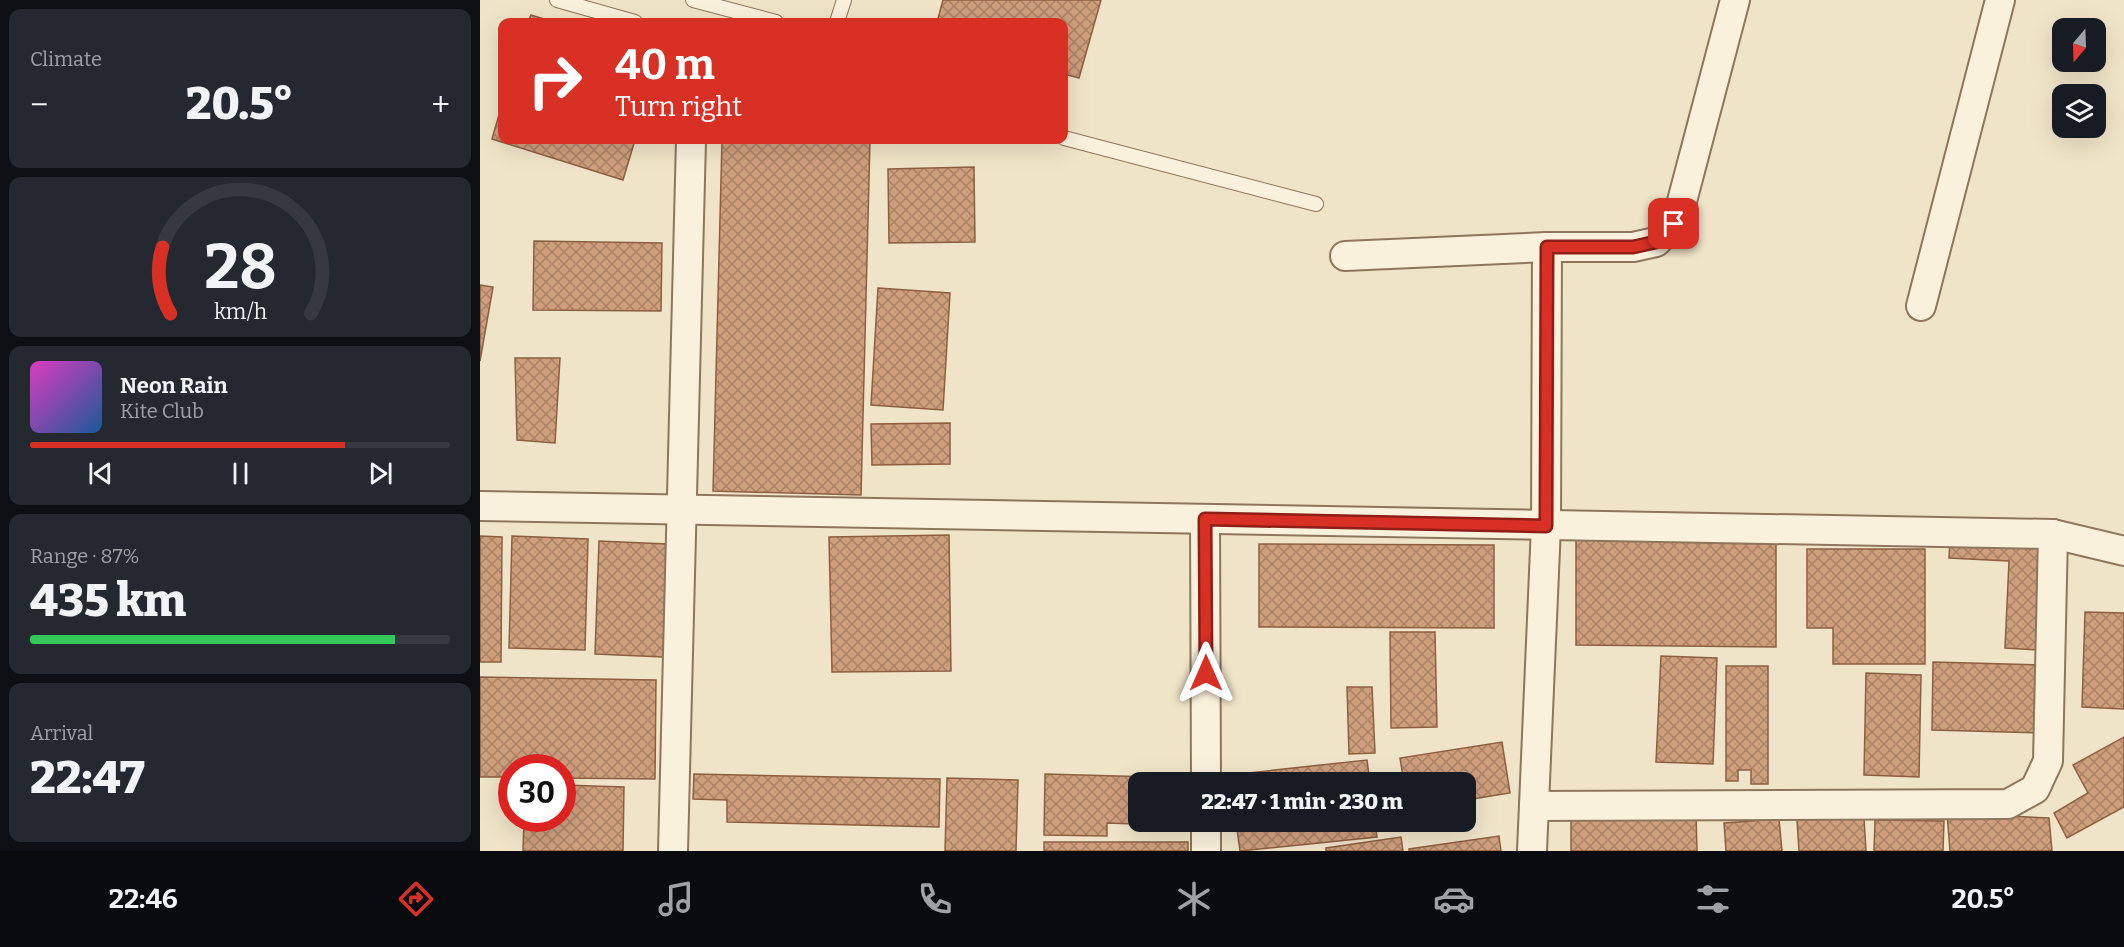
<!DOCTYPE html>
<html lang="en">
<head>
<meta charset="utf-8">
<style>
  :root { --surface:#171b24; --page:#242831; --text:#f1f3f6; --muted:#9ea1a6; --line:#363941; --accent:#d93025 }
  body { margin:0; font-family:Bitter,serif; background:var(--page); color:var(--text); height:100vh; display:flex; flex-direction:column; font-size:22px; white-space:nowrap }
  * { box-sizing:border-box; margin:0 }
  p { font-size:20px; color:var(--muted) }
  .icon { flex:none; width:33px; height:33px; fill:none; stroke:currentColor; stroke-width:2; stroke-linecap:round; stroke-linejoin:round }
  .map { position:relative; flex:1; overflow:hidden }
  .drawer { display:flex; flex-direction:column; gap:9px; padding:9px; background:#0d0f14; width:480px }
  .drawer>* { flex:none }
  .guide { position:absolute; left:18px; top:18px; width:570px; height:126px; border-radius:12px; box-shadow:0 6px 24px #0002; background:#d93025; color:#fff; overflow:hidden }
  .needle { width:39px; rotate:199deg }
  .tools { position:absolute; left:1572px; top:18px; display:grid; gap:12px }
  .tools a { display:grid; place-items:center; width:54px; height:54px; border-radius:12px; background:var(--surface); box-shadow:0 6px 24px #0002; font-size:30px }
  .speed { position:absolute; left:18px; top:754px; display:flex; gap:12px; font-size:30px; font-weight:700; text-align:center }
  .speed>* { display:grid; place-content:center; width:78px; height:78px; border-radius:50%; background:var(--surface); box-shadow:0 6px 24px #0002; line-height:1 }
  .speed .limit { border:9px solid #d22; background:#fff; color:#111 }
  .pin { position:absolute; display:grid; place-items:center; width:51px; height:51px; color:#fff; margin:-26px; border-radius:12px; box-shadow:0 3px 9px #0006 }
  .me { position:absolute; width:66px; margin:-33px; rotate:0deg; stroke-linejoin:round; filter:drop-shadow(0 0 4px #0008) }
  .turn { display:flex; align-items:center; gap:21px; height:126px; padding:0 18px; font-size:27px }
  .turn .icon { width:78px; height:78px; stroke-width:2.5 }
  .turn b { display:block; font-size:42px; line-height:51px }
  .big { font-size:45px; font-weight:800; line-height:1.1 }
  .drawer .widget { flex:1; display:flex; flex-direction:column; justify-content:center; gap:9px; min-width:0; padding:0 21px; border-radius:12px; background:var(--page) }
  .drawer .dial { align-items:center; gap:0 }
  .dial svg { height:156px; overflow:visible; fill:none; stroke:var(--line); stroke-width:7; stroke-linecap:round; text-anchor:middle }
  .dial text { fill:var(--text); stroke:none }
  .song { display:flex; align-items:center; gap:18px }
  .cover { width:72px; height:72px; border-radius:9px; background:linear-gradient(135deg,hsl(310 70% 55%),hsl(210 70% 35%)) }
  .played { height:6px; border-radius:3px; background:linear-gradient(90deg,var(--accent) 75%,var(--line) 75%) }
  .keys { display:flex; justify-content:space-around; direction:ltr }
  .heat { display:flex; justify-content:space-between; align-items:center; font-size:33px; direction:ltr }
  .charge { height:9px; border-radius:4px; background:linear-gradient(90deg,#34c759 87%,var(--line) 0) }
  .trip { position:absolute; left:648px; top:772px; width:348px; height:60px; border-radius:12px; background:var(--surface); box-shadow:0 6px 24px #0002; font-weight:800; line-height:60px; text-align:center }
  .dock { display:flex; height:96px; justify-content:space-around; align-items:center; background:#090b0e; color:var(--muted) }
  .dock .icon { width:42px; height:42px }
  .dock .on { color:var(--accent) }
  .dock b { font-size:27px; color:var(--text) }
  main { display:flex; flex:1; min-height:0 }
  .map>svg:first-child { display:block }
</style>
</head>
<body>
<main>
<section class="drawer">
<div class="widget"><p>Climate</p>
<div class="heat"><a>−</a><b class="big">20.5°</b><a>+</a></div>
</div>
<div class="widget dial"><svg viewBox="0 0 100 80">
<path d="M14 69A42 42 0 1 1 86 69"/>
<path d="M14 69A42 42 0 0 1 10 35" stroke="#d93025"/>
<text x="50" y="56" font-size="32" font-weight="700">28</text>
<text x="50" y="72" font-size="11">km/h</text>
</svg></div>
<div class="widget">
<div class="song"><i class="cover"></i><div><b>Neon Rain</b><p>Kite Club</p></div></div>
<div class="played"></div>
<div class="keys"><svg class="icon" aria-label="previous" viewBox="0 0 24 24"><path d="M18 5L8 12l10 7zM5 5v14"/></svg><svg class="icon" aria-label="pause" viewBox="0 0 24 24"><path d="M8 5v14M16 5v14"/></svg><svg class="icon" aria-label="next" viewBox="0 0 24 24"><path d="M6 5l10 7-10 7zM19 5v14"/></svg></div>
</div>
<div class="widget"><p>Range · 87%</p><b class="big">435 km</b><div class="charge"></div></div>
<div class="widget"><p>Arrival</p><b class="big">22:47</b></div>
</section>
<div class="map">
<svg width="1644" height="851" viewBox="0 0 1644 851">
  <defs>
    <pattern id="building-cross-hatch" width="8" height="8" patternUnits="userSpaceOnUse" patternTransform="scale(1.5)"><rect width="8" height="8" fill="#cf9f7d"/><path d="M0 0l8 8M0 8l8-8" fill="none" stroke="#a98266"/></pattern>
  </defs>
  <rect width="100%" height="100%" fill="#f0e4c8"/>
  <g fill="url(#building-cross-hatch)" stroke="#8d5f41" stroke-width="1.5">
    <polygon points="463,0 621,0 599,78 584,74 584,22 457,22"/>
    <polygon points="51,15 74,22 48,22"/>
    <polygon points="22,104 22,140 155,140 143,180 12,139"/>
    <polygon points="242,140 390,140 381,495 233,491"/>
    <polygon points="494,167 495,242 409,243 408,169"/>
    <polygon points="54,241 182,243 181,311 53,310"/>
    <polygon points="0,285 13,287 0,361"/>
    <polygon points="398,288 470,293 463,410 391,405"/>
    <polygon points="35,358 80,358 75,443 37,440"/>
    <polygon points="470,423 470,464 392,465 391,424"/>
    <polygon points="469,535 471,671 352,672 349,537"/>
    <polygon points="0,536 22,537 21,662 0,662"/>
    <polygon points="32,536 108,539 105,650 29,648"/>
    <polygon points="1096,537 1296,539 1296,647 1096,645"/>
    <polygon points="1470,539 1565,544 1560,650 1525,648 1529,561 1469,558"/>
    <polygon points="119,541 187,544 183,657 115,654"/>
    <polygon points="779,544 1014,545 1014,628 779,627"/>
    <polygon points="1327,549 1445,549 1445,664 1353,664 1353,628 1327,628"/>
    <polygon points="1605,612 1644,613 1644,709 1602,707"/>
    <polygon points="910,632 955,632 957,727 911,728"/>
    <polygon points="1181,656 1237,658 1233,764 1176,762"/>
    <polygon points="1453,662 1561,665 1560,733 1452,730"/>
    <polygon points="1246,666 1288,666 1288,784 1271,784 1271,770 1258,770 1258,781 1246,781"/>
    <polygon points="1386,673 1441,675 1439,777 1384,775"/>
    <polygon points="0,677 176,680 175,779 82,778 82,768 32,768 32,777 0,777"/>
    <polygon points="867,687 892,687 895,753 869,754"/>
    <polygon points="1644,737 1644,807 1587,838 1574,813 1608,793 1593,765"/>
    <polygon points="1022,742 1030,793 986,800 986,783 924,783 920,758"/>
    <polygon points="887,760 890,783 751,783 750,775"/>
    <polygon points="214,774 460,779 459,827 247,822 247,800 213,799"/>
    <polygon points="565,774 709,778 708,783 658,783 658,822 708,822 708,826 627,823 627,836 564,835"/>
    <polygon points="467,778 538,780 536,851 465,851"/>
    <polygon points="82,785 144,787 143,851 43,851 44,819 82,819"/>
    <polygon points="1216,812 1217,851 1091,851 1091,814"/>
    <polygon points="1467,813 1569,818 1572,851 1470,851"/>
    <polygon points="1384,818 1386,851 1319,851 1317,820"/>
    <polygon points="1299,819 1302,851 1246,851 1244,823"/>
    <polygon points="1395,820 1464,821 1463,851 1394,851"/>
    <polygon points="756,822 895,822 897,837 760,851"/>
    <polygon points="1019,836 1021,851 929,851 929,849"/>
    <polygon points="921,837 923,851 846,851 846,848"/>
    <rect x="564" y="842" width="144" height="9"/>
  </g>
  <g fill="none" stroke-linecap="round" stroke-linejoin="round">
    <g stroke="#8d765c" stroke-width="16">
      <g id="lane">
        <polyline points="77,0 155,22"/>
        <polyline points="213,0 296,22"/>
        <polyline points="357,22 364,0"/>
        <polyline points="584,138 836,204"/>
      </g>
    </g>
    <g stroke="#8d765c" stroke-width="32">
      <g id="street">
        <polyline points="865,256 1067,247 1153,247 1176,242 1194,224 1201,205 1255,0"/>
        <polyline points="1441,306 1520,0"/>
        <polyline points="0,506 1573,534 1644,551"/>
        <polyline points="725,519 726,783"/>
        <polyline points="1054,806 1528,804 1555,789 1568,761 1573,534"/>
        <polyline points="726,822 726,851"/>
        <polyline points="193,851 211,140"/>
        <polyline points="1052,851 1066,526 1067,247"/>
      </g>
    </g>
    <use href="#lane" stroke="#faf1dc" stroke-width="14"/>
    <use href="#street" stroke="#faf1dc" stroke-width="28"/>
  </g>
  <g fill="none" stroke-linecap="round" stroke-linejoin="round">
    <g stroke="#8d1f18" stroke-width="15">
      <polyline id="route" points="726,673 725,519 1066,526 1067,247 1153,247 1176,242 1194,224"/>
    </g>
    <use href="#route" stroke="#d93025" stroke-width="10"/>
  </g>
</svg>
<div class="tools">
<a><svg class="needle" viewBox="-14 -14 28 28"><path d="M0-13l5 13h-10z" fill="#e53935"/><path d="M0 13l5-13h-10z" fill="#9ea1a6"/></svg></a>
<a><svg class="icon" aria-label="layers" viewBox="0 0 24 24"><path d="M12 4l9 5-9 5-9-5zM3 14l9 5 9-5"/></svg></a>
</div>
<div class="speed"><div class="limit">30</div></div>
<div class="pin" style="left:1194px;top:224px;background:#d93025"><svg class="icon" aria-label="arrive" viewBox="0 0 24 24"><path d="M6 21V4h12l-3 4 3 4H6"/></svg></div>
<svg class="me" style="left:726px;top:673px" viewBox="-20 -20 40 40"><path d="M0-17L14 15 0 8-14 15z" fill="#d93025" stroke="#fff" stroke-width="4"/></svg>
<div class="trip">22:47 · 1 min · 230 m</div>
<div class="guide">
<div class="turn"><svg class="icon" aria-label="right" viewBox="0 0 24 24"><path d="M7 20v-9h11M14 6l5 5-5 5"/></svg><div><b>40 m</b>Turn right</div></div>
</div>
</div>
</main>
<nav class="dock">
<b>22:46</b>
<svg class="icon on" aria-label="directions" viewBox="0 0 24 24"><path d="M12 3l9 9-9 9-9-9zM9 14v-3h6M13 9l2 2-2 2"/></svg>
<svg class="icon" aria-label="music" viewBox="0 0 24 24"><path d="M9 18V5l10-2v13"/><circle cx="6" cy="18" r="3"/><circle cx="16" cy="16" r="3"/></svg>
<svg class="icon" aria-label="phone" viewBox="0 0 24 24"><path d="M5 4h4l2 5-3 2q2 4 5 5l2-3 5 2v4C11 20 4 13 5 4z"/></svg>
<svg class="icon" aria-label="climate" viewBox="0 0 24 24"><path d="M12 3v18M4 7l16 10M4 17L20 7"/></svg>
<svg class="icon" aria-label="car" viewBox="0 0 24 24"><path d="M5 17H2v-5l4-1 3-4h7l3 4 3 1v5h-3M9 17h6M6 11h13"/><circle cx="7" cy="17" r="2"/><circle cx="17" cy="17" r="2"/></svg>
<svg class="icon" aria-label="filters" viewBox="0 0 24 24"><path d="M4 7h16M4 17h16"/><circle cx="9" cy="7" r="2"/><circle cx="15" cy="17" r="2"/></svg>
<b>20.5°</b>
</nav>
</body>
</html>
